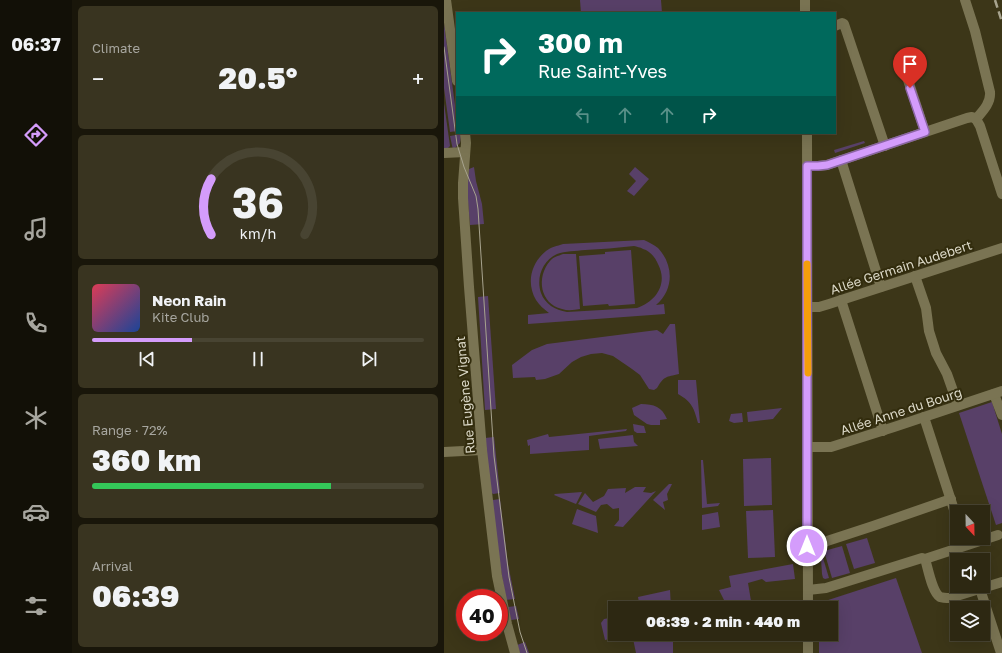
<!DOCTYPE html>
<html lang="en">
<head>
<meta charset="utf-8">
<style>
  :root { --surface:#2d2812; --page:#393420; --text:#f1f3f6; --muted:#a7a69f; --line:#484432; --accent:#d49cfb }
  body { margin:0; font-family:"Golos Text",sans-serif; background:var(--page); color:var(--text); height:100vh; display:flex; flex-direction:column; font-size:15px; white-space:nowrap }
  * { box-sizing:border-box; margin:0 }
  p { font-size:13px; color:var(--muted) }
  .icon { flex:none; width:22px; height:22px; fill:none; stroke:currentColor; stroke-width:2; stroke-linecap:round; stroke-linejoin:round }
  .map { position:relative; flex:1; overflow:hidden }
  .sheet { display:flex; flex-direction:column; gap:6px; padding:6px; background:#19160a; width:372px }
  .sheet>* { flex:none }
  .guide { position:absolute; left:12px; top:12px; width:380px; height:122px; border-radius:0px; box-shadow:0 4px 16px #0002,0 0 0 1px var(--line); background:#00695c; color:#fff; overflow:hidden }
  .needle { width:26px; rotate:158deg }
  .buttons { position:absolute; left:506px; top:505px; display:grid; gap:8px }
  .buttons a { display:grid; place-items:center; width:40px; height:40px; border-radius:0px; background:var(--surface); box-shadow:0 4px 16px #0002,0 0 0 1px var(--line); font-size:20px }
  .speed { position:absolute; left:12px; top:589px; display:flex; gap:8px; font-size:20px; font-weight:700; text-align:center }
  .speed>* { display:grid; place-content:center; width:52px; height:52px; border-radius:50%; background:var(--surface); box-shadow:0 4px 16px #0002,0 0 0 1px var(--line); line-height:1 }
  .speed .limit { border:6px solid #d22; background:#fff; color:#111 }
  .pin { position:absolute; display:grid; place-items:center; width:34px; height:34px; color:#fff; margin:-41px -17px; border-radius:50% 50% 50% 0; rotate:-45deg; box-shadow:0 0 4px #0007 }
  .pin .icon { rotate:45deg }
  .me { position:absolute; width:44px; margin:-22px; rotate:0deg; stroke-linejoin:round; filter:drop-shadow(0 0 3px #0008) }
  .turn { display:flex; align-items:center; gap:14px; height:84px; padding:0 16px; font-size:18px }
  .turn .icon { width:52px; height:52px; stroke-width:2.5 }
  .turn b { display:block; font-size:28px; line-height:34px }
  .lanes { display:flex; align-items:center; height:38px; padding:0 16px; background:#0003; justify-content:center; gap:20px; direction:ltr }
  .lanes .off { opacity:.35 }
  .big { font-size:30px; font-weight:800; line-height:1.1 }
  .sheet .tile { flex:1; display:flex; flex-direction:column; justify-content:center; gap:6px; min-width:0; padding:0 14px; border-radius:6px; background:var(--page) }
  .sheet .dial { align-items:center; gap:0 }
  .dial svg { height:104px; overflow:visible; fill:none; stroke:var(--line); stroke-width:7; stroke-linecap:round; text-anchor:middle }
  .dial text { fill:var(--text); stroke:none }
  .song { display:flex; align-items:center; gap:12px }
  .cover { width:48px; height:48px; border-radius:6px; background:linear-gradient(135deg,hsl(350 70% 55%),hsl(220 70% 35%)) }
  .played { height:4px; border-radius:2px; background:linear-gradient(90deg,var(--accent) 30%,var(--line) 30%) }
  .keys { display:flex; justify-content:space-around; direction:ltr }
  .heat { display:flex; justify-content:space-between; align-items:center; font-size:22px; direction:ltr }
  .charge { height:6px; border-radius:3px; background:linear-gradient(90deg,#34c759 72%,var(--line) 0) }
  .trip { position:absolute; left:164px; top:601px; width:230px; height:40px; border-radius:0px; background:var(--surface); box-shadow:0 4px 16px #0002,0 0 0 1px var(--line); font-weight:800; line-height:40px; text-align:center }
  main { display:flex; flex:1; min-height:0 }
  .menu { display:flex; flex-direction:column; width:72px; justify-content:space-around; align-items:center; background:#121007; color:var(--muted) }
  .menu .icon { width:28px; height:28px }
  .menu .on { color:var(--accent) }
  .menu b { font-size:18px; color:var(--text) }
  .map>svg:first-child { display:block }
</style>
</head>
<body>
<main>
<nav class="menu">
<b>06:37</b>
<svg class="icon on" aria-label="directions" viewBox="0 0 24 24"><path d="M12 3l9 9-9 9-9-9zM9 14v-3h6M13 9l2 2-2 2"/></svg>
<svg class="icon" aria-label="music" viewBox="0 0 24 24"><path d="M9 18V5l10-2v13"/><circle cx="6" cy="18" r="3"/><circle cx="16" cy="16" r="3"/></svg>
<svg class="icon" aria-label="phone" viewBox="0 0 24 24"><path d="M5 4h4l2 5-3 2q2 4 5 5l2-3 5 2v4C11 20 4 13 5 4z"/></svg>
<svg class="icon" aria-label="climate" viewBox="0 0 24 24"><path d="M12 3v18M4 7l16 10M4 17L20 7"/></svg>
<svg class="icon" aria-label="car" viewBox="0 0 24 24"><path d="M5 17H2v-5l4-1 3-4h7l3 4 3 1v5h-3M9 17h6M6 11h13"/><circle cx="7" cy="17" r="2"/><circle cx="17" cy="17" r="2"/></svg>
<svg class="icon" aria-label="filters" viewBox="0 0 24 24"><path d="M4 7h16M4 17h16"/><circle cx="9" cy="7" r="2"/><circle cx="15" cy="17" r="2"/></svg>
</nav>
<section class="sheet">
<div class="tile"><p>Climate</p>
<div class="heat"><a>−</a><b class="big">20.5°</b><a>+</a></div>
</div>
<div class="tile dial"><svg viewBox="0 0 100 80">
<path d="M14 69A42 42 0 1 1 86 69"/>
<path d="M14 69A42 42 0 0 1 14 26" stroke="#d49cfb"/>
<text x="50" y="56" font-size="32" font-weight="700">36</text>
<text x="50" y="72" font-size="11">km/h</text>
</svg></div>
<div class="tile">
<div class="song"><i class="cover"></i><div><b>Neon Rain</b><p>Kite Club</p></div></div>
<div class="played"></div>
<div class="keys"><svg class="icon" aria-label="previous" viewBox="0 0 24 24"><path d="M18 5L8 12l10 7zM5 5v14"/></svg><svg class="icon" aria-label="pause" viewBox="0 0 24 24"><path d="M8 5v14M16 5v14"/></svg><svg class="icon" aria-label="next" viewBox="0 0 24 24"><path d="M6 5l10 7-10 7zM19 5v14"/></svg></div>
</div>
<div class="tile"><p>Range · 72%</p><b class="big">360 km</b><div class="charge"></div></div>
<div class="tile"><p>Arrival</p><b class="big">06:39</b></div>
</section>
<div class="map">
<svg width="558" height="653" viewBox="0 0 558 653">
  <rect width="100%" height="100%" fill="#3c3618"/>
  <g fill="#584068" fill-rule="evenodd">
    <polygon points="136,0 217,0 218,13 137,13"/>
    <polygon points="0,23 11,105 13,114 13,131 6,132 0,88"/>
    <polygon points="0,103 6,146 4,148 0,148"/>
    <polygon points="17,134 16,143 9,150 6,136"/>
    <polygon points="420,141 421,143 391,153 390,150"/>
    <path d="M30,167L32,181L38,204L40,224L26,225C25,207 21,187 25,169Z"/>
    <polygon points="191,167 205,179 190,196 183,191 192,181 185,174"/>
    <path d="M200,240C205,242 210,245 214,248C230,265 230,290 212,305L220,304L221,314L84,324V315L105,313C100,309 95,305 92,300C82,283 87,263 102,251C107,247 113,246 119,244ZM190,246C193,247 196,247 199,249C206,251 211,257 214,264C224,283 213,301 193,308L123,312C111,310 101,304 97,293C92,278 98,261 113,254C121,251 132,251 141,250C157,249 173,248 190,246Z"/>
    <polygon points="187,250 191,304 165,306 164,304 139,306 135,256 161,254 161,252"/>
    <path d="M119,254H132L136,309C130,310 124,311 118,309C96,304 92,277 106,261C109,257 114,256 119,254Z"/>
    <polygon points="44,296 52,409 41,410 34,297"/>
    <path d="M226,324H231L235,374C222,377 220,376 213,388L210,390L205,389L196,375L188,369L169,356L158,353L147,354L137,357L128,362L115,374L101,379L92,380L91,377L69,378L68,365L88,350L103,344L213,330L219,334Z"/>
    <path d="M234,380H252L256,423H254C250,408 248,402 234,394Z"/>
    <polygon points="548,402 558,434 558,523 552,525 515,413"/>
    <path d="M197,404C210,404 218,407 223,419L216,420V425H207L203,424L190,415L188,408Z"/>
    <polygon points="338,408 329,419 304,422 303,412"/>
    <polygon points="298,413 299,422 290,423 285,421 287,414"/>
    <polygon points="189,424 200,426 202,433 193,433 190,431"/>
    <polygon points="183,429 182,431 145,436 145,450 86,454 86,445 84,446 83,440 104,434 105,437"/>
    <polygon points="189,435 190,442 194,446 156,449 154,439"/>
    <polygon points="50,437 56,493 49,494 47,492 41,438"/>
    <polygon points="327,458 328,505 300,506 299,459"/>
    <polygon points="257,460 259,460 263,504 276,503 274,506 258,508"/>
    <polygon points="225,484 228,484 223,494 224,500 219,502 221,510 209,500"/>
    <polygon points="191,487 202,487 199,492 207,493 212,491 179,527 170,526 175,520 175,508 169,509 163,504 157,505 152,512 134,504 141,493 149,502 160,496 164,489 182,488 181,493"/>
    <polygon points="138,492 132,504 110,495 111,494"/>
    <polygon points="56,499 64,564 71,599 62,600 56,564 48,501 49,500"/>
    <polygon points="133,509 152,516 154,533 128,524"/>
    <polygon points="329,510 331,557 304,558 302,511"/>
    <polygon points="274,512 276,527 258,530 258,515"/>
    <polygon points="423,538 431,563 410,569 402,544"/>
    <polygon points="398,546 406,573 388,578 380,551"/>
    <polygon points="379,558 385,578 381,579 379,578 378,574 377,559"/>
    <polygon points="349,564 351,579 322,582 318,579 304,583 307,601 283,606 275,590 287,587 285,576"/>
    <polygon points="452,578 478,653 375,653 375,634 387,634 387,608 375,608 375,603"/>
    <polygon points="226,590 227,608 196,608 194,597"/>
    <polygon points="72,606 75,619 67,620 64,607"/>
    <polygon points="171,617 171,634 277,634 277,639 229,642 229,653 192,653 188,634 161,640 157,623 160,619"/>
    <polygon points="81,642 85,653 76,653 73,645"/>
  </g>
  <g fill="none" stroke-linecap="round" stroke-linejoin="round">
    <g stroke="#7a7453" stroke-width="10">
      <polyline points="2,0 13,81"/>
      <polyline points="361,0 361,13"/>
      <path d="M521,0L531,31L546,92C547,103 539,111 532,119"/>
      <polyline points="391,26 398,23 400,24 441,146"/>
      <polyline points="463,77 481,132"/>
      <polyline points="532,119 536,126 558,194"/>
      <polyline points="21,133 22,143 19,183 19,198 25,287 38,450 53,576 63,624 71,653"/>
      <polyline points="363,133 364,608"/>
      <polyline points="0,153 21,152"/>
      <polyline points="397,160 437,287"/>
      <polyline points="363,166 374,166 383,165 523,118 528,117 532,119"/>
      <polyline points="471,276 482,308 485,331 492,353 503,374 514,405"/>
      <polyline points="397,300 439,431"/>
      <polyline points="363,307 375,307 385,304 558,248"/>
      <polyline points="550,394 558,415"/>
      <polyline points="480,417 513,519"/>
      <polyline points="364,447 387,447 450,427 558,391"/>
      <polyline points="0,452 38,450"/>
      <polyline points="363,546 377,543 429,526 507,499"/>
      <path d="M481,559C484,568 488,592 496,597C499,598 503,598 506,598L558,582"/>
      <polyline points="536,589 557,653"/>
      <polyline points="364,590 382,588 478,558 481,559 554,535"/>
      <polyline points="344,608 353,606 364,605"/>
      <polyline points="364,634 364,653"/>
    </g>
    <polyline stroke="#a8a48f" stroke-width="1" points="0,47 13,144 20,167 32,196 34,209 50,456 65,577 76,632 83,653"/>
    <polyline stroke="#a8a48f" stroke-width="2.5" stroke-dasharray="8 4" stroke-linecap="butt" points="551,0 558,22"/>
  </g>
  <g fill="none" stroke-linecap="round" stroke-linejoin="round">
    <g stroke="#8a65a3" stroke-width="10">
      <polyline id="route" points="363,546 363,166 374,166 383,165 481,132 466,88"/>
    </g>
    <use href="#route" stroke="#d49cfb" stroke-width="7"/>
    <polyline stroke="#f59e0b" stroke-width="7" points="363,264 364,373"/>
  </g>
  <g text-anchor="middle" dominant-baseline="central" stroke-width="4" stroke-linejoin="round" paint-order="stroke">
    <g font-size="13" fill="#dbd8c7" stroke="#322c0d">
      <text transform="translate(457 267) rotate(-18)">Allée Germain Audebert</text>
      <text transform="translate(21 395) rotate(-95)">Rue Eugène Vignat</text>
      <text transform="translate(457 411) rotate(-18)">Allée Anne du Bourg</text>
    </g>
  </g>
</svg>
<div class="buttons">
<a><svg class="needle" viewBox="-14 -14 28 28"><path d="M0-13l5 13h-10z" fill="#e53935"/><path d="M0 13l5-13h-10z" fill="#a7a69f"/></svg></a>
<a><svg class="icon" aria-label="sound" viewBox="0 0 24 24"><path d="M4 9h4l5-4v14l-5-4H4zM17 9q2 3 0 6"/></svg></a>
<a><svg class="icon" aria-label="layers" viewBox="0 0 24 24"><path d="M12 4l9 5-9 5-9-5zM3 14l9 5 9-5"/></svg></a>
</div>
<div class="speed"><div class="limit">40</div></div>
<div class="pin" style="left:466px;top:88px;background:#d93025"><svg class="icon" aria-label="arrive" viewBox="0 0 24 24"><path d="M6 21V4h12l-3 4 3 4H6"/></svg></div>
<svg class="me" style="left:363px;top:546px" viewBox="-20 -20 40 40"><circle r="17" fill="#d49cfb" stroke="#fff" stroke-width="3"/><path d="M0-11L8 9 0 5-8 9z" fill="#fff"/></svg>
<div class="trip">06:39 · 2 min · 440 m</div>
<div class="guide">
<div class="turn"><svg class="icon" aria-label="right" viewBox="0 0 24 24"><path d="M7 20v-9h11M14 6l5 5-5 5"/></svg><div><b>300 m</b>Rue Saint-Yves</div></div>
<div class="lanes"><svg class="icon off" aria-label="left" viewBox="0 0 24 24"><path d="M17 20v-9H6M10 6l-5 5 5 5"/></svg><svg class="icon off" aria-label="ahead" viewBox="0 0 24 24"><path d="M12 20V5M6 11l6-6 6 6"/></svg><svg class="icon off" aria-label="ahead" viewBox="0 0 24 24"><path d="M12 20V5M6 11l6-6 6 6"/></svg><svg class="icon" aria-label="right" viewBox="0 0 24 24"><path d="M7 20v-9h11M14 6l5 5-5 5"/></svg></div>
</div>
</div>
</main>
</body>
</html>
